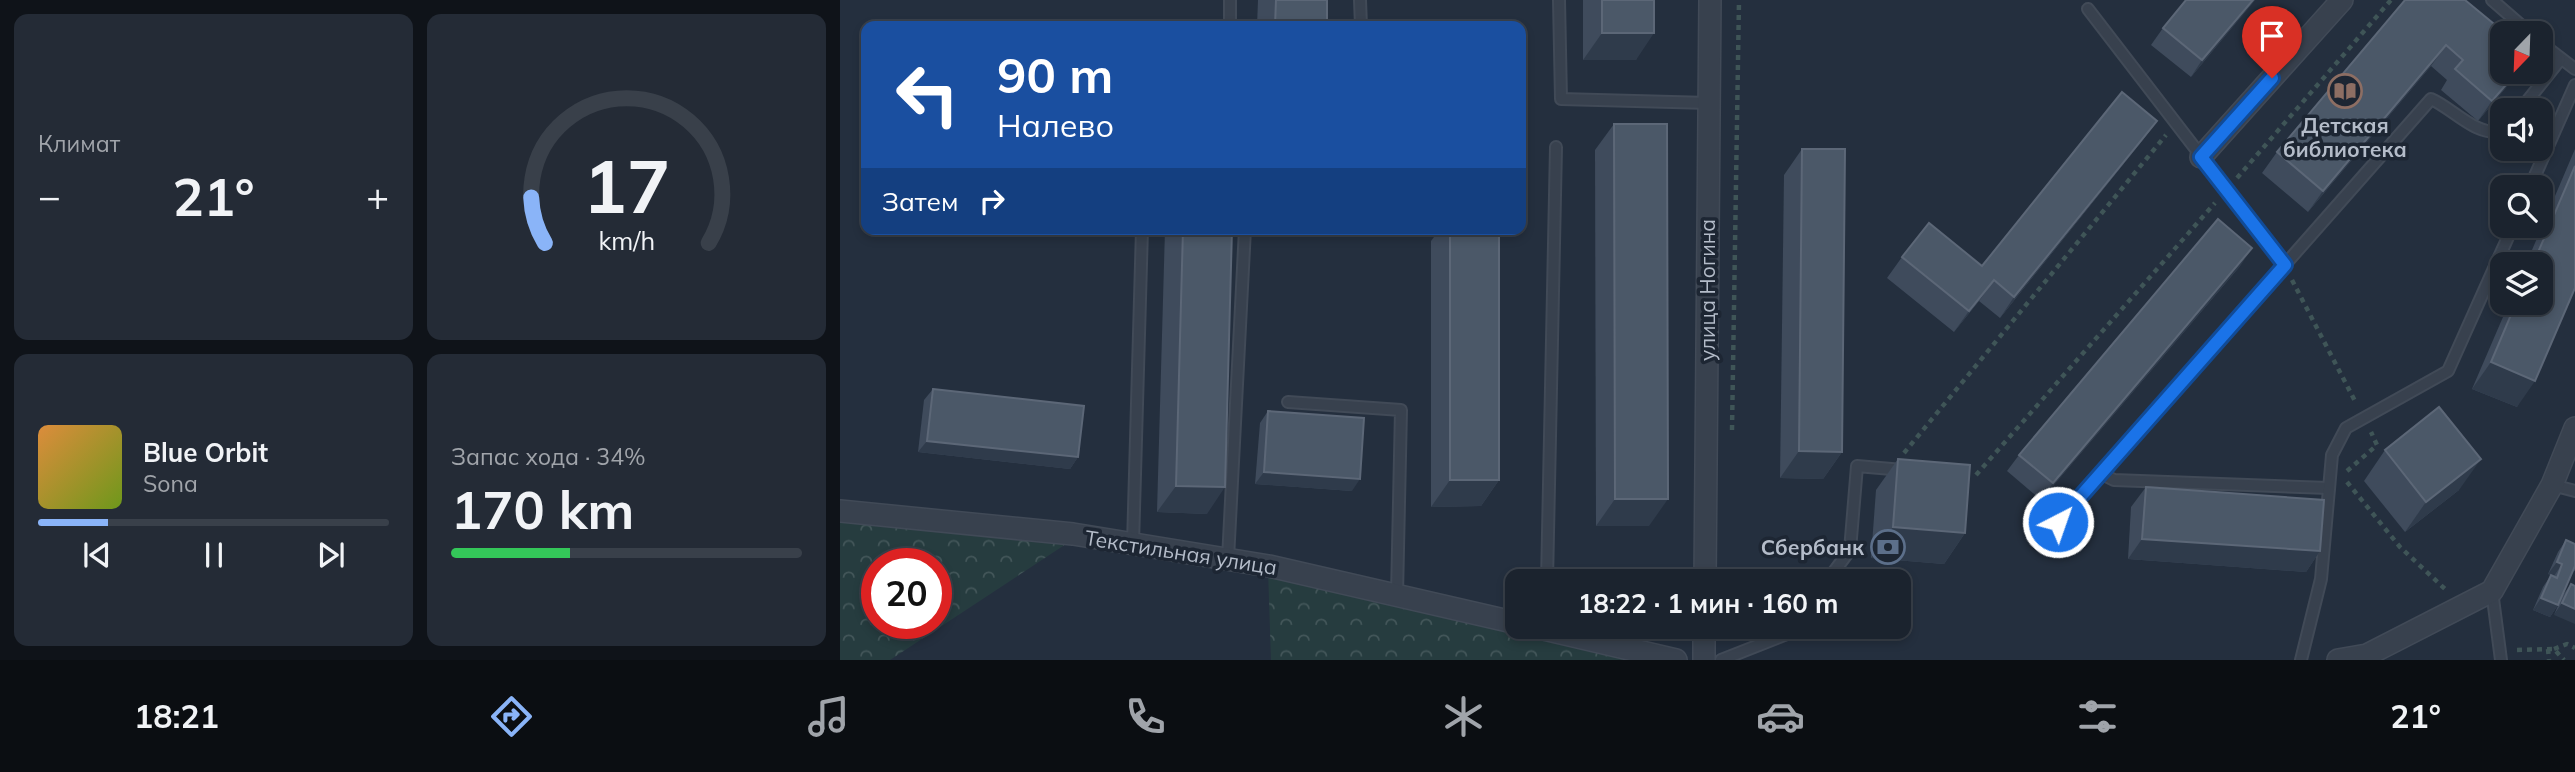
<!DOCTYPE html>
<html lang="ru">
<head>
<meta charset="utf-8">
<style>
  :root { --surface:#1b232e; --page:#242b36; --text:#f1f3f6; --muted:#a0a4aa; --line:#39404a; --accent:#8ab4f8 }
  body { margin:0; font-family:Mulish,sans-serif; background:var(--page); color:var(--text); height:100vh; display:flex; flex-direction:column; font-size:26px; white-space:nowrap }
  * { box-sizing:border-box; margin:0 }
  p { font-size:23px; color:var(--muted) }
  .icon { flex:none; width:38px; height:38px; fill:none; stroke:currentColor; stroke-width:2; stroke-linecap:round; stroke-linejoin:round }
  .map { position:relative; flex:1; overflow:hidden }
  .side { display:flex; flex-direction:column; gap:14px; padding:14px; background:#0f1319; width:840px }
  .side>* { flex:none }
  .hud { position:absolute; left:21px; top:21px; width:665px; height:214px; border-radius:14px; box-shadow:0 4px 10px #0003,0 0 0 2px var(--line); background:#1a4fa0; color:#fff; overflow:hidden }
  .needle { width:46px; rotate:203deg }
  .buttons { position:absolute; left:1650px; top:21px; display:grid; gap:14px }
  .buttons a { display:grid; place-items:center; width:63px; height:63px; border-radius:14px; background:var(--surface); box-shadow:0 4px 10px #0003,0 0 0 2px var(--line); font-size:35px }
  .speed { position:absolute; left:21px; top:548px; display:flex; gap:14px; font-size:35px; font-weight:700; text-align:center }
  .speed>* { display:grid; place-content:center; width:91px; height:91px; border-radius:50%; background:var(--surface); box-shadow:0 4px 10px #0003,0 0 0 2px var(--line); line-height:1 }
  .speed .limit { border:10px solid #d22; background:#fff; color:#111 }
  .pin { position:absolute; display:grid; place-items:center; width:60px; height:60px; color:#fff; margin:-72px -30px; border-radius:50% 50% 50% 0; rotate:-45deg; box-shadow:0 0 7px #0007 }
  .pin .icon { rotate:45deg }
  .me { position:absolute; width:77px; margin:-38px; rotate:41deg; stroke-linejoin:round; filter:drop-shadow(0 0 5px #0008) }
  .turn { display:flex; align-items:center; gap:24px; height:147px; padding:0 21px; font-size:32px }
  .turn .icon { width:91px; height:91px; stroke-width:2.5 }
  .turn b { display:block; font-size:49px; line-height:60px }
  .then { display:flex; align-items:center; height:66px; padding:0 21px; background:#0003; gap:14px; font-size:26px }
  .big { font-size:52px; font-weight:700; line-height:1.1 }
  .side .card { flex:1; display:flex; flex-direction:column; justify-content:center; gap:10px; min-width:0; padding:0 24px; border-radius:14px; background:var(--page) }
  .side .dial { align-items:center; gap:0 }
  .dial svg { height:182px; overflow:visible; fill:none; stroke:var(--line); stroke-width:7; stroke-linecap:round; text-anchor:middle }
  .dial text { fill:var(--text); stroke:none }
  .song { display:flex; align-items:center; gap:21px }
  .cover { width:84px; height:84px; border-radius:10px; background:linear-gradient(135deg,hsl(30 70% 55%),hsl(80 70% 35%)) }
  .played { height:7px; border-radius:4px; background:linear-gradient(90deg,var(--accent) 20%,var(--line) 20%) }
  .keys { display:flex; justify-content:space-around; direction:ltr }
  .heat { display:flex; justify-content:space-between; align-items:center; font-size:38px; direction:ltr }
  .charge { height:10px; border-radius:5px; background:linear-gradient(90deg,#34c759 34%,var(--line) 0) }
  .side .tiles { flex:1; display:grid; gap:14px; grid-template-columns:repeat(2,1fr) }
  .trip { position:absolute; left:665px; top:569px; width:406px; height:70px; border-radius:14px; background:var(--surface); box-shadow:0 4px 10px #0003,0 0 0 2px var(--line); font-weight:700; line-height:70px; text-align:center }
  .tab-bar { display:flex; height:112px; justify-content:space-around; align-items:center; background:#0b0e12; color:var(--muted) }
  .tab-bar .icon { width:49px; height:49px }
  .tab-bar .on { color:var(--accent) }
  .tab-bar b { font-size:32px; color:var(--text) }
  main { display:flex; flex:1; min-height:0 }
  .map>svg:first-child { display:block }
</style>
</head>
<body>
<main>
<section class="side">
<div class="tiles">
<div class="card"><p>Климат</p>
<div class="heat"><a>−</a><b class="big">21°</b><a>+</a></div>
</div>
<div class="card dial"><svg viewBox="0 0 100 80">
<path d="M14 69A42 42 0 1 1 86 69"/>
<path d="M14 69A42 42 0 0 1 8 49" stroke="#8ab4f8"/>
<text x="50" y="56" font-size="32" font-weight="700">17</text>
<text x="50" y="72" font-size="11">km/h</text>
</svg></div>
<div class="card">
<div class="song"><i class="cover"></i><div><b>Blue Orbit</b><p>Sona</p></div></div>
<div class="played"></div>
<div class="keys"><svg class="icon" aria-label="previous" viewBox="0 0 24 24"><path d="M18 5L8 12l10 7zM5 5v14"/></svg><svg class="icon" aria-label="pause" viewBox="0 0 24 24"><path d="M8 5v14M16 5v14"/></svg><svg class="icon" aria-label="next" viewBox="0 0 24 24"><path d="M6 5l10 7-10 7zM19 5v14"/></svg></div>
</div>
<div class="card"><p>Запас хода · 34%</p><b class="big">170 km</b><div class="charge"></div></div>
</div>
</section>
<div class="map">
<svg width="1735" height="660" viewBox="0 0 1735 660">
  <defs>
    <pattern id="forest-crowns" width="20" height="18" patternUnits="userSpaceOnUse" patternTransform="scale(1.75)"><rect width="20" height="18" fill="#263c3f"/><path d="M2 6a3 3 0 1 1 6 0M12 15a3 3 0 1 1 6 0" fill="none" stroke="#435659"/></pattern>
  </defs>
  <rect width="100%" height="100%" fill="#242f3e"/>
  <g fill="url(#forest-crowns)" fill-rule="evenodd">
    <path d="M0,519L226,544L50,660H0ZM37,564H96V623H37Z"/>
    <polygon points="428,569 814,660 431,660"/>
  </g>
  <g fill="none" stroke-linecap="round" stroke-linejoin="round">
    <g stroke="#414a57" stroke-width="14">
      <g id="lane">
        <polyline points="390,0 390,26"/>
        <polyline points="520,0 521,26"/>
        <polyline points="719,0 721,99 869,103"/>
        <polyline points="1652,0 1690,33"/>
        <polyline points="1248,9 1445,265"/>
        <polyline points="1701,43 1735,69"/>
        <polyline points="1680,110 1720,60"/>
        <polyline points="1690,187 1735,85"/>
        <polyline points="448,402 561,410 557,595"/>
        <polyline points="1260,473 1274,480 1489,488"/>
        <polyline points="1712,485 1735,491"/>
        <path d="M1218,522L1591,99C1614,109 1636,137 1662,131"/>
        <polyline points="293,544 302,229"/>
        <polyline points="388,559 405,229"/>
        <polyline points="707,581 716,147"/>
        <polyline points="987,581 1010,550 1017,466 1063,470"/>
        <polyline points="1652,591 1661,660"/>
        <polyline points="881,660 947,634 953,626"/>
        <polyline points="1461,660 1481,579 1492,455 1506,428 1608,371 1673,226"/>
      </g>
    </g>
    <g stroke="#414a57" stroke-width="24">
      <g id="street">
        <polyline points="1361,157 1502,0"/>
        <polyline points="0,511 233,534 429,566 677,623"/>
        <polyline points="865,581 870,0"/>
        <polyline points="691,626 836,660"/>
        <polyline points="864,660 864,626"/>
        <polyline points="1498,660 1527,655 1652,591 1712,485 1735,428"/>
      </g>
    </g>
    <g stroke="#3f5557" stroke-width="4.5" stroke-dasharray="5 5" stroke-linecap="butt">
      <polyline points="1397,178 1551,0"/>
      <polyline points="1452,280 1516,403"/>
      <polyline points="892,430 899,0"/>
      <polyline points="1064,453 1326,135"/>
      <polyline points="1507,471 1537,445 1531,432"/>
      <polyline points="1136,475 1375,203"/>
      <polyline points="1507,482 1560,547 1605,589"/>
      <polyline points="1708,649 1709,660"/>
      <polyline points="1714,649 1727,644 1735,648"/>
      <polyline points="1677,650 1714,649 1724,660"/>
    </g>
    <use href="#lane" stroke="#38414e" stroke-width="10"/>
    <use href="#street" stroke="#38414e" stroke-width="21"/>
  </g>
  <g fill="#3f4b5c">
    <polygon points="418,0 487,0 487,26 417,26"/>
    <polygon points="743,0 814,0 796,60 743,60"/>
    <polygon points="1346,0 1415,0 1351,77 1311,45 1323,28"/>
    <polygon points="1565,0 1662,72 1679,72 1638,121 1601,90 1607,80 1591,66 1468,212 1422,173 1437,152"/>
    <polygon points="1317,121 1302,141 1160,318 1139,301 1114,332 1047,278 1062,257 1142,266"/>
    <polygon points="774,124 809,526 756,526 755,150"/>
    <polygon points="962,149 1002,452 983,479 940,478 944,175"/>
    <polygon points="1735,149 1735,288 1677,407 1632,389 1669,303 1701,303 1701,264 1686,264"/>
    <polygon points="325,229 392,229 367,514 317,512"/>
    <polygon points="600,229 659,229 659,480 641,506 591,507 591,241"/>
    <polygon points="1401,265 1201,500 1167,471 1179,455"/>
    <polygon points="93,389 238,457 230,469 78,452 84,400"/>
    <polygon points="428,411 512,491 415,484 420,423"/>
    <polygon points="1545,450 1619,490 1565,532 1524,481"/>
    <polygon points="1058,459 1125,533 1104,564 1031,558 1036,490"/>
    <polygon points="1306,487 1480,551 1466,572 1288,559 1291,507"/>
    <polygon points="1726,540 1735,544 1735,571 1733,570 1718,605 1710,617 1693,610 1703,587 1711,575 1714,576 1708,574 1718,552"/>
    <polygon points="1731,584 1735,586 1714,615 1722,596"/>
  </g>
  <g fill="#2f3b4b">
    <polygon points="1413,0 1415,0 1351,77 1362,60"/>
    <polygon points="762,33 814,33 796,60 743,60"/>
    <polygon points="1606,45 1591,66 1468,212 1483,191"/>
    <polygon points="1677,72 1679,72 1638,121 1652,101"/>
    <polygon points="1317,121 1302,141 1160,318 1174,297"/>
    <polygon points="1412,248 1401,265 1201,500 1213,483"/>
    <polygon points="1154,280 1139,301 1114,332 1129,311"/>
    <polygon points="1651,362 1695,381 1677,407 1632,389"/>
    <polygon points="87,441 238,457 230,469 78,452"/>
    <polygon points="959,451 1002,452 983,479 940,478"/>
    <polygon points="1641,459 1619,490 1565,532 1586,502"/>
    <polygon points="424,472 520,479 512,491 415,484"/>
    <polygon points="610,480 659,480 641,506 591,507"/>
    <polygon points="336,486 385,487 367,514 317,512"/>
    <polygon points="775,499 828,499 809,526 756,526"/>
    <polygon points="1053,527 1125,533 1104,564 1031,558"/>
    <polygon points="1302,539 1480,551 1466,572 1288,559"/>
    <polygon points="1717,562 1722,564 1714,576 1708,574"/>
    <polygon points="1701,598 1718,605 1710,617 1693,610"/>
    <polygon points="1722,603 1735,609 1735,624 1714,615"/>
  </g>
  <g fill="#4b5868" stroke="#5c6777" stroke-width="2">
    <polygon points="436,0 487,0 487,26 435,26"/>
    <rect x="762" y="0" width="52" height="33"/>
    <polygon points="1346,0 1413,0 1362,60 1323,28"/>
    <polygon points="1565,0 1625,0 1665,33 1662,33 1662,72 1677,72 1652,101 1615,69 1623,60 1606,45 1483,191 1437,152"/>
    <polygon points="1282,92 1317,121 1174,297 1154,280 1129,311 1062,257 1089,223 1142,266"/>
    <polygon points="774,124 827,124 828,499 775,499"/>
    <polygon points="962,149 1005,149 1002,452 959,451"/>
    <polygon points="1735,166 1735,288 1695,381 1651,362 1676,303 1701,303 1701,264 1693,264"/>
    <polygon points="1378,219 1412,248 1213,483 1179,455"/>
    <polygon points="343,229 392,229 385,487 336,486"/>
    <rect x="610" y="229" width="49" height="251"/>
    <polygon points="93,389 244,406 238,457 87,441"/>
    <polygon points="1599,407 1641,459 1586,502 1545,450"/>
    <polygon points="428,411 524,418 520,479 424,472"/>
    <polygon points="1058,459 1130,465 1125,533 1053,527"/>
    <polygon points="1306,487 1484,500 1480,551 1302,539"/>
    <polygon points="1726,540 1735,544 1735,566 1718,605 1701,598 1711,575 1717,578 1722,564 1717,562"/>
    <polygon points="1731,584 1735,586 1735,609 1722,603"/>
  </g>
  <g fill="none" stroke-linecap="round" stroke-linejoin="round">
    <g stroke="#114b97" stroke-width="18">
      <polyline id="route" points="1218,522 1445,265 1361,157 1432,78"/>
    </g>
    <use href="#route" stroke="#1a73e8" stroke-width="12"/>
  </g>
  <defs>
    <g id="library-ring" transform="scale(1.75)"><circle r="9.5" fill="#1d2633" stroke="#8d6e63" stroke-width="1.5"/><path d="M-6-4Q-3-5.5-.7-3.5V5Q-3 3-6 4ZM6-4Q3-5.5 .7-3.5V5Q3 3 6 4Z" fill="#8d6e63"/></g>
    <g id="bank-ring" transform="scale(1.75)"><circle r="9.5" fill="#1d2633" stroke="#5c6f8a" stroke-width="1.5"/><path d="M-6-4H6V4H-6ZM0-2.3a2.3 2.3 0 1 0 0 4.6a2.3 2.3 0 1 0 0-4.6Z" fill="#5c6f8a"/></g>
  </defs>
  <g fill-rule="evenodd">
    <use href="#library-ring" x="1505" y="91"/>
    <use href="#bank-ring" x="1048" y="547"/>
  </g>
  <g text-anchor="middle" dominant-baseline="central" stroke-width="7" stroke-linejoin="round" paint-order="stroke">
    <g font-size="21" font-weight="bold" fill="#b4bcc9" stroke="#1d2633">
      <text x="1505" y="125">Детская<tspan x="1505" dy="24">библиотека</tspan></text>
      <text x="1024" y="547" text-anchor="end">Сбербанк</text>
    </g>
    <g font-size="21" fill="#b4bcc9" stroke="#1d2633">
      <text transform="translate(867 290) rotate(-90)">улица Ногина</text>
      <text transform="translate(341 552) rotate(9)">Текстильная улица</text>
    </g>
  </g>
</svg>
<div class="buttons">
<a><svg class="needle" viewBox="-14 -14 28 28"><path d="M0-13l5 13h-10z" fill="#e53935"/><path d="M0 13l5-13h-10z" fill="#a0a4aa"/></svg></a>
<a><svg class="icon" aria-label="sound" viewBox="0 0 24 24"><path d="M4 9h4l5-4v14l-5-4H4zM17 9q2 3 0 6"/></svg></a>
<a><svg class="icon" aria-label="search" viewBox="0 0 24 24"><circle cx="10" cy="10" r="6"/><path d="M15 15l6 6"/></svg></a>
<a><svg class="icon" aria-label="layers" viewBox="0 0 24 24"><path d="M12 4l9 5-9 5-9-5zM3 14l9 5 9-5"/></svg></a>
</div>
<div class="speed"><div class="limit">20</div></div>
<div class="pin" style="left:1432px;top:78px;background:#d93025"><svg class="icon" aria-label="arrive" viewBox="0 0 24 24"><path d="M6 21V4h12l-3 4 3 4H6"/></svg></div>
<svg class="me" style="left:1218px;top:522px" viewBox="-20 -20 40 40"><circle r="17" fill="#1a73e8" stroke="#fff" stroke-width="3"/><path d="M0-11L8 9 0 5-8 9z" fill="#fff"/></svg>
<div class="trip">18:22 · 1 мин · 160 m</div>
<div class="hud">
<div class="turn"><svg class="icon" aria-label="left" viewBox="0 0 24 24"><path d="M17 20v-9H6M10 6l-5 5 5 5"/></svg><div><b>90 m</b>Налево</div></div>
<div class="then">Затем<svg class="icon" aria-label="right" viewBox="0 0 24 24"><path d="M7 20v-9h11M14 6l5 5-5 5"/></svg></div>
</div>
</div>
</main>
<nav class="tab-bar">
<b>18:21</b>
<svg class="icon on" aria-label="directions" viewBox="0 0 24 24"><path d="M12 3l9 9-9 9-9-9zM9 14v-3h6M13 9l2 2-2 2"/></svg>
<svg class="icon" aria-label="music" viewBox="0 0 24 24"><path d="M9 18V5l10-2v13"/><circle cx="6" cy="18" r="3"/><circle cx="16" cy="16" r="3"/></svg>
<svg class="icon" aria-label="phone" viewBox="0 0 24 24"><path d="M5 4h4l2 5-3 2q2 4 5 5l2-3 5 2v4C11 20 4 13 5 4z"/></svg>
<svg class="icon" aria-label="climate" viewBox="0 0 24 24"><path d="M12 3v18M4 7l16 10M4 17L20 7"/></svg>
<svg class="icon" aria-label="car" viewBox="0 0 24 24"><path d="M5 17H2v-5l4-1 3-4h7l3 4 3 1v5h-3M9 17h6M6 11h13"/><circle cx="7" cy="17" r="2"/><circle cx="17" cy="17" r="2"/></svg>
<svg class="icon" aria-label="filters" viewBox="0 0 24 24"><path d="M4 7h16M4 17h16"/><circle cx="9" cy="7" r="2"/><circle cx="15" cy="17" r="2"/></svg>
<b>21°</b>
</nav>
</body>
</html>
